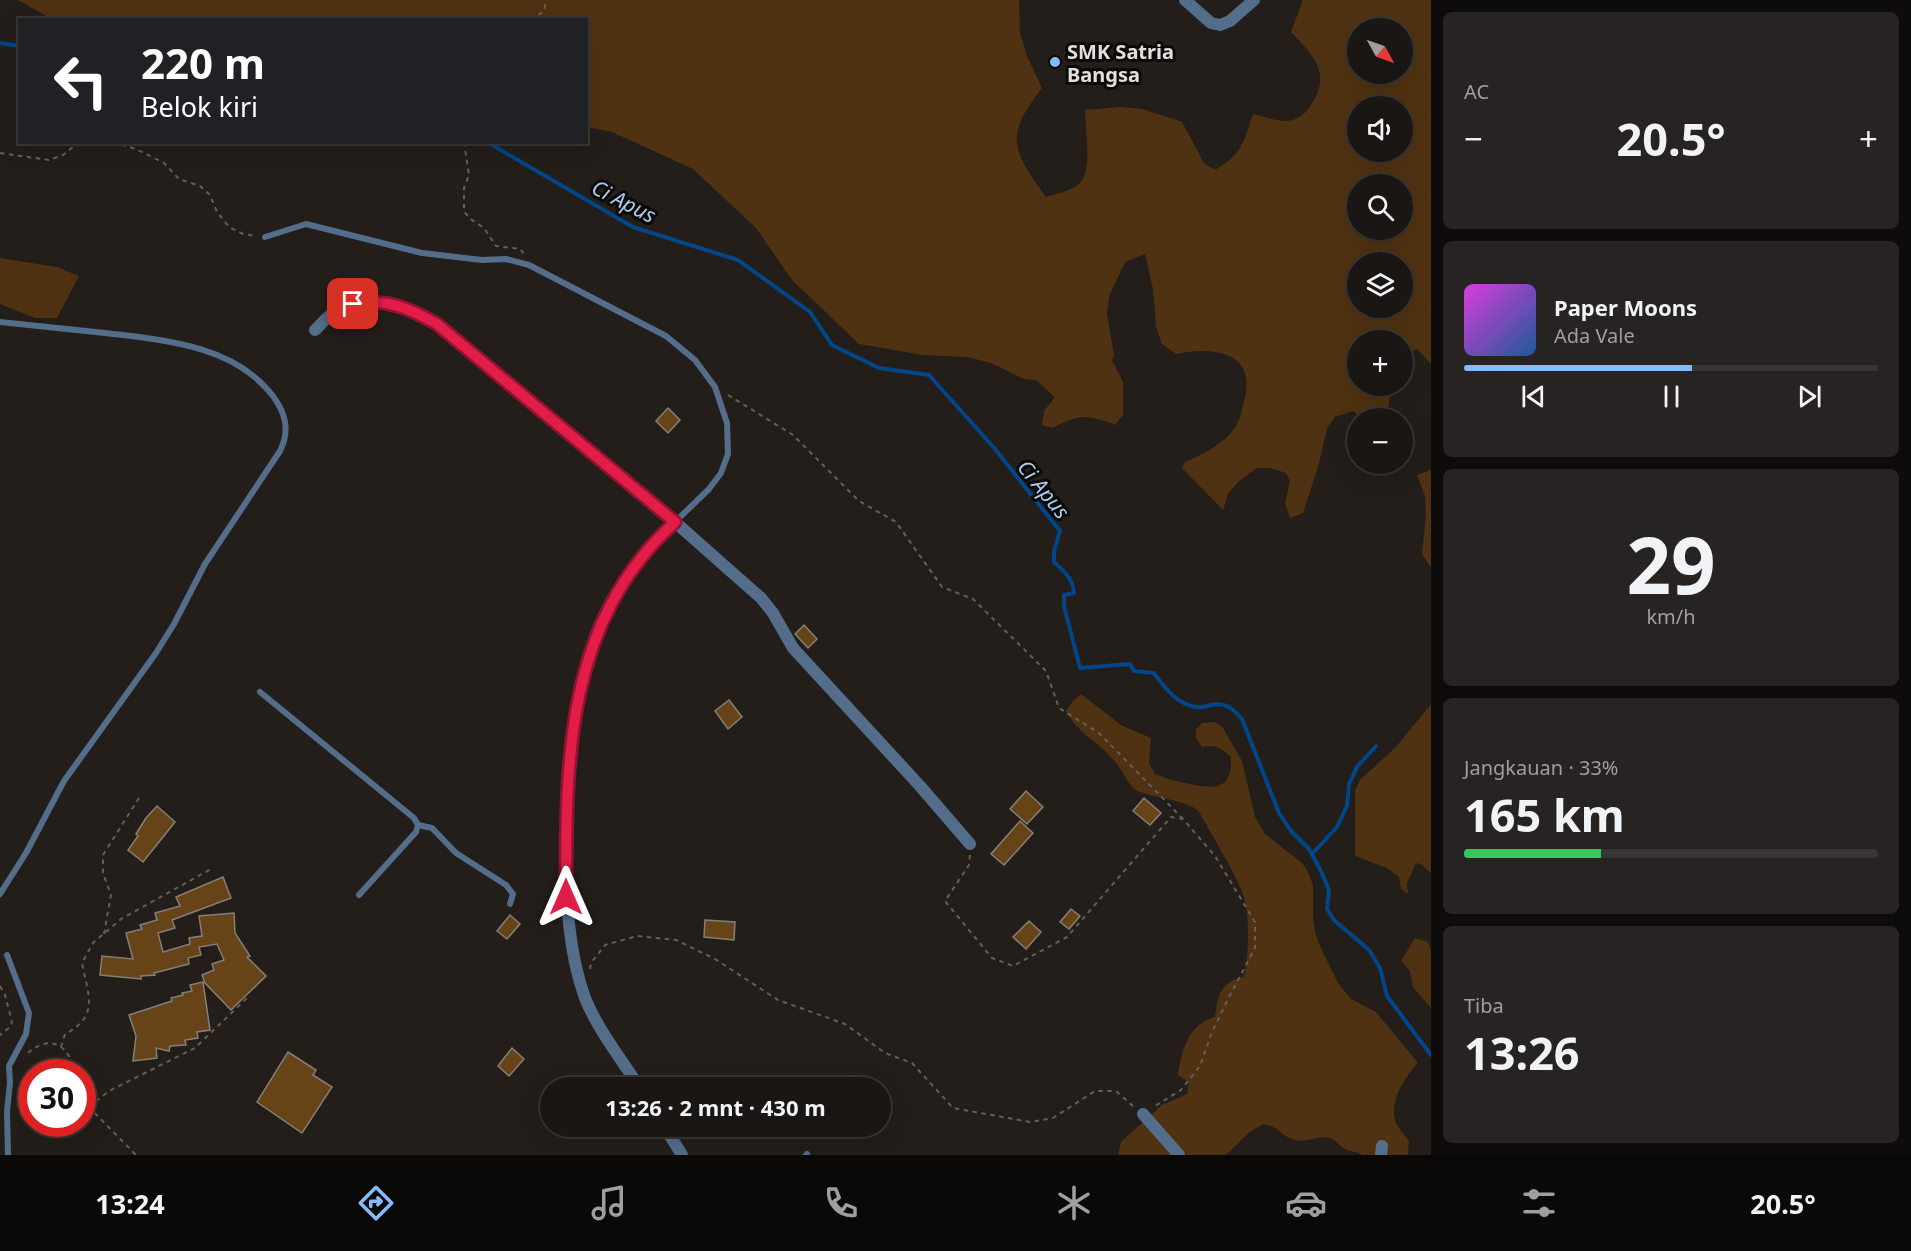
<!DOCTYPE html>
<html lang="id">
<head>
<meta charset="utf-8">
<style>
  :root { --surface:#1a1614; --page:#272322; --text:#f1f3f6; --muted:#9f9fa0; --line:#383534; --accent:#86bbfb }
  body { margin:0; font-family:"Noto Sans",sans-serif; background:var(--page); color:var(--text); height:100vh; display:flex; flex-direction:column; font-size:22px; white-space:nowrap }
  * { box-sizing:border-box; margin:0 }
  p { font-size:20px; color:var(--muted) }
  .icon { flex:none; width:33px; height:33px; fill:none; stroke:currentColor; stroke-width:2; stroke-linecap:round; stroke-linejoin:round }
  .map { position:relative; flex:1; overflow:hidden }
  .panel { display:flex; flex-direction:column; gap:12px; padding:12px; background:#0e0c0b; width:480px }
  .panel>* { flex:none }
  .guide { position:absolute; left:18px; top:18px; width:570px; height:126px; border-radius:0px; box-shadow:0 6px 24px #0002,0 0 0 2px var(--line); background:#202124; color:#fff; overflow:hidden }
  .needle { width:39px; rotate:130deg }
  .fabs { position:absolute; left:1347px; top:18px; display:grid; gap:12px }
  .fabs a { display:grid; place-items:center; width:66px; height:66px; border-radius:50%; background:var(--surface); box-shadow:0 6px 24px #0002,0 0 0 2px var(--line); font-size:30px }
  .speed { position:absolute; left:18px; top:1059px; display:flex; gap:12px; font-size:30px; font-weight:700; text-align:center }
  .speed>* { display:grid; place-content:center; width:78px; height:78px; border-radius:50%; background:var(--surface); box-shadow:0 6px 24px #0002,0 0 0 2px var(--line); line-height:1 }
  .speed .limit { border:9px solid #d22; background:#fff; color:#111 }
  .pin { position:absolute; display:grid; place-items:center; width:51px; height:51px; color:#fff; margin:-26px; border-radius:12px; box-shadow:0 3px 9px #0006 }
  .me { position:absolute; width:66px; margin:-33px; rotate:0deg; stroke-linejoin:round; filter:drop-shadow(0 0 4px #0008) }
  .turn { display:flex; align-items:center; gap:21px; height:126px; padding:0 24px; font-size:27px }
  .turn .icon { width:78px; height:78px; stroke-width:2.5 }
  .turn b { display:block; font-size:42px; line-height:51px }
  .big { font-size:45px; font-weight:700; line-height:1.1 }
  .panel .card { flex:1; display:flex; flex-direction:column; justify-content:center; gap:9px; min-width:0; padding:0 21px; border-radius:9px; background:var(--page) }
  .panel .dial { align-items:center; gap:0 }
  .dial b { font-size:78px; line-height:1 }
  .song { display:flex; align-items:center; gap:18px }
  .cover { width:72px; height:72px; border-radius:9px; background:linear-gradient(135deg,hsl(300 70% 55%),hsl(210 70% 35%)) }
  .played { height:6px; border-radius:3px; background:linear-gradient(90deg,var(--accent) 55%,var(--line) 55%) }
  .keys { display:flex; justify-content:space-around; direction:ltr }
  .heat { display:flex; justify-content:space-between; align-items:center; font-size:33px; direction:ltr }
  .charge { height:9px; border-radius:4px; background:linear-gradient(90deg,#34c759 33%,var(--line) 0) }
  .trip { position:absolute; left:540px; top:1077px; width:351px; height:60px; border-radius:30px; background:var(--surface); box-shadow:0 6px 24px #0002,0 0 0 2px var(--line); font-weight:700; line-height:60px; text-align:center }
  .tab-bar { display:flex; height:96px; justify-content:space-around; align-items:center; background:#0a0908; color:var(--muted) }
  .tab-bar .icon { width:42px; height:42px }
  .tab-bar .selected { color:var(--accent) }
  .tab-bar b { font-size:27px; color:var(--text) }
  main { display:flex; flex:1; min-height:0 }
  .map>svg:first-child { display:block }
</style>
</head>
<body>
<main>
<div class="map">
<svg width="1431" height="1155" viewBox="0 0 1431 1155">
  <rect width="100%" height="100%" fill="#231e1a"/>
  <g fill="#4f3211" fill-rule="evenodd">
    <path d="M18,0H1019L1020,33L1027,56L1042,88C1004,137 1012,149 1046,197C1055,194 1070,191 1078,185C1094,172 1085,129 1085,110L1120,107L1142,109L1182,122L1204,163L1215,170C1243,153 1243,143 1253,114C1263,116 1275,121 1286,121C1295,121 1304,115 1309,108C1333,74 1315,57 1291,32L1303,0H1431V364L1417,349L1403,356L1402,340H1358V386H1392L1387,414L1390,418H1362L1353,411L1335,417L1327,428L1318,467L1303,513L1290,518L1285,503L1290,481L1286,473L1270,468H1257L1238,482L1228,494L1223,510L1182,468L1185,462C1202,455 1229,441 1237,424C1241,417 1242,408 1244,401C1258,352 1214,346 1176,354L1162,344L1156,327L1153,289L1145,254L1125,262L1109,296L1107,314L1114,355L1112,360L1123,382V415L1115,425C1087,414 1079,414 1053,428L1042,425L1044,411L1055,397L1036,380L1024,379L991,363L967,357L923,355L859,344L792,280L756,228L693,169L612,132L587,127L586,20H53ZM1402,28V74H1358V28ZM1358,106H1402V152H1358ZM1358,184H1402V230H1358ZM1402,262V308H1358V262Z"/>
    <polygon points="0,258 57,267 79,276 57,318 35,318 0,304"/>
    <polygon points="1431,470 1431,566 1430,566 1422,554 1426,515 1425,496 1417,475"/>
    <path d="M1081,694L1121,725L1151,738L1149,763L1155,774L1171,780L1200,786L1215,787L1226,782L1231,769V757C1221,748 1215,744 1202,747L1196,738V729L1202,723L1215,722L1223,728L1242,761L1255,817L1265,834L1302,863L1307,870L1313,885V918L1315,933L1320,946L1338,983L1351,999L1376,1012L1418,1063C1404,1078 1387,1104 1397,1125C1400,1131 1406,1136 1409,1141L1408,1155H1362C1356,1150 1351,1153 1345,1149C1341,1147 1338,1142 1334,1140C1320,1132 1306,1145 1292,1139C1279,1134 1281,1127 1263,1124L1248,1133L1226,1155H1118L1121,1142L1162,1105L1187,1094L1189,1082L1178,1075C1181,1051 1189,1023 1215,1017C1218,995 1220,982 1244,977C1249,954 1251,911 1241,889C1229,862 1212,836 1198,810C1180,799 1160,799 1140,792C1129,788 1124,773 1117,764C1102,744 1078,734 1066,711L1073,701Z"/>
    <polygon points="1431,704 1431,873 1422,865 1416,863 1407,883 1408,894 1401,889 1399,877 1387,868 1355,856 1355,791 1360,780 1396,747"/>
    <polygon points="1415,938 1428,942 1431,951 1431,1008 1413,987 1410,971 1401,961"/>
  </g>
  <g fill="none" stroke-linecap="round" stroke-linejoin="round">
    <g stroke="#004688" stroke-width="4">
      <polyline points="0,43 20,46"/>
      <path d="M487,142L633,227L738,260L810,312L832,345L879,368L929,375L995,449L1060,531L1054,551V562C1064,572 1073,578 1074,593L1064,595V606L1080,668L1130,664L1134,671L1154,673C1165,688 1177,705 1197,707C1201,708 1207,706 1211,705C1226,702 1232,708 1242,719L1279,813L1291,831L1309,849L1320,869L1329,890L1327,909L1334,920L1369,950L1380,968L1387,996L1431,1055"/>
      <polyline points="1312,854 1337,827 1347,806 1349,784 1357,767 1376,746"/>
    </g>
  </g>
  <g fill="#674318" stroke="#857f79" stroke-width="1.5">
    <polygon points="668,408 680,420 668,433 656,421"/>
    <polygon points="804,625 817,639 808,648 795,634"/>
    <polygon points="729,700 742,717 728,729 715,711"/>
    <polygon points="1026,791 1043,807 1027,824 1010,809"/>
    <polygon points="1144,798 1161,813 1150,825 1133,811"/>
    <polygon points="157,806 175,822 143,862 128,850 138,836 136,834 146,818"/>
    <polygon points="1020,821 1033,833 1004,865 991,854"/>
    <polygon points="223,877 231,898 172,920 175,928 158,933 163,952 190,944 189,938 202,936 199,916 234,913 235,933 250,956 247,957 266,976 231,1010 205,983 202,975 214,970 212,964 224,960 217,944 199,947 201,955 188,958 189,964 154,973 155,975 141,976 141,979 100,975 102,956 133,959 126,933 142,929 140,925 157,920 155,913 180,906 176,897"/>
    <polygon points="1071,909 1080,916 1069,929 1060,922"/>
    <polygon points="510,915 520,924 507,939 497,931"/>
    <polygon points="705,920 735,922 734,940 704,937"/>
    <polygon points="1029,921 1041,932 1026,949 1013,937"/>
    <polygon points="203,982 210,1030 197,1032 198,1038 185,1040 186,1045 170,1046 169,1051 156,1048 157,1058 133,1061 136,1036 129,1015 172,1001 171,998 183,995 182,993 192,991 190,985"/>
    <polygon points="512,1048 524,1059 509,1076 498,1066"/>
    <polygon points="288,1052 316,1070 313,1075 332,1087 302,1133 257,1102"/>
  </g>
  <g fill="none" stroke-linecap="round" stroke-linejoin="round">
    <g stroke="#645f5c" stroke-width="2" stroke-dasharray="4.5 4.5" stroke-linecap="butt">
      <polyline points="531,20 544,11 546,0"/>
      <polyline points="113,142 136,149 164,163 179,179 200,186 210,195 217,212 229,227 243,234 256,236"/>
      <polyline points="464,142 469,175 464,188 464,211 469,218 484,228 496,246 520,249 524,254"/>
      <polyline points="0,153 49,160 63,155 79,142"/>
      <polyline points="728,395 793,435 859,501 896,522 942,587 973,599 1046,671 1059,708 1099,733 1183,819"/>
      <polyline points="970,855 969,865 945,901 992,958 1013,966 1067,937 1171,817 1183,819 1215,856 1255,922 1255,948 1229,997 1212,1032 1200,1066 1181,1090 1152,1108"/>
      <polyline points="104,934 111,895 103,873 103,855 139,798"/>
      <polyline points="590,969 591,963 605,945 637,936 676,940 715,959 778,1000 845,1024 885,1053 912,1063 953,1108 1030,1122 1053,1118 1095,1091 1116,1091 1133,1106"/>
      <polyline points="0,986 5,995 12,1022 9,1028 0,1035"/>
      <path d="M61,1047L65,1034C100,1016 88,995 82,963L93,943L121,919L211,869"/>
      <path d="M28,1053C42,1041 58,1038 69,1056V1072"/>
      <polyline points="82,1100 136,1155"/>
      <polyline points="89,1107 109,1091 195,1048 247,998"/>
    </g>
    <g stroke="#546d8b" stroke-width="6">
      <polyline points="265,237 306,224 422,253 482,260 506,259 529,265 666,336 695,360 715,387 727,423 728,454 721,473 709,489 675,522"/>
      <path d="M0,322C35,326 70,329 105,333C164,340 234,345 273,396C286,414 290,431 280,451L205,564L174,624L156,653L64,781L26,853L0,894"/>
      <polyline points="260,692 414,818 418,825 416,832 359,895"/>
      <polyline points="418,825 432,828 456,853 506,885 513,894 510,904"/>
      <polyline points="7,955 29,1013 26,1034 9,1066 10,1083 7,1111 8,1155"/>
      <polyline points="806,1155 807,1154"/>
    </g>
    <g stroke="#546d8b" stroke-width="12">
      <polyline points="1185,0 1211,23 1220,25 1230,21 1254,0"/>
      <path d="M315,330C322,324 328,315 336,311C368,290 408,308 437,324L675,522C643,551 614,589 598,629C571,700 566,774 566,849C566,899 568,951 585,998C598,1030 621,1059 640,1088"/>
      <polyline points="675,522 761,598 773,613 793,648 920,786 970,844"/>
      <polyline points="1143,1114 1179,1155"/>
      <polyline points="664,1126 682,1155"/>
      <polyline points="1381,1155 1382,1146"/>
    </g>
  </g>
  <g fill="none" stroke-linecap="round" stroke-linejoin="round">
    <g stroke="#92132f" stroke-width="15">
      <path id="route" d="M353,304C386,298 409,308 437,324L675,522C565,622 566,759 566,897"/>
    </g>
    <use href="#route" stroke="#e11d48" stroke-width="10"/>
  </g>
  <circle fill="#86bbfb" stroke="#0b0907" stroke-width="2" cx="1055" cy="62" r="6"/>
  <g text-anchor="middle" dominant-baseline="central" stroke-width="6" stroke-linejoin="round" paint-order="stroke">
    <g font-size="20" font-weight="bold" fill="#e2dedb" stroke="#0b0907" text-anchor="start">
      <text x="1067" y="51">SMK Satria<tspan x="1067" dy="23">Bangsa</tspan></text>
    </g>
    <g font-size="21" font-style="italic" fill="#accbf1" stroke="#0b0907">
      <text transform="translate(624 201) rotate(27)">Ci Apus</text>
      <text transform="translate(1044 489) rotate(51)">Ci Apus</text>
    </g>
  </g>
</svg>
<div class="fabs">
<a><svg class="needle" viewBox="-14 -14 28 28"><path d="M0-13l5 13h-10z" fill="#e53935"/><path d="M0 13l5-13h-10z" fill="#9f9fa0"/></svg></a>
<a><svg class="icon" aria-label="sound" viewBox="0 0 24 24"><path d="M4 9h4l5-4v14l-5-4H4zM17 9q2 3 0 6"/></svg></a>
<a><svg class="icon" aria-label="search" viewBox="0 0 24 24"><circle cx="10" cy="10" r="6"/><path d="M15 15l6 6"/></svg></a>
<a><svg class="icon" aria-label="layers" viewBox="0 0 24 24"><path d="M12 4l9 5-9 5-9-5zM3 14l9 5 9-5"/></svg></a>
<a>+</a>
<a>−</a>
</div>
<div class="speed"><div class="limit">30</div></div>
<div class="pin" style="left:353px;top:304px;background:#d93025"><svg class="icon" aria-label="arrive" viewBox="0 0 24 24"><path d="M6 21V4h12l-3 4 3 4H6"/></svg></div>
<svg class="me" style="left:566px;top:897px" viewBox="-20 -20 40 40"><path d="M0-17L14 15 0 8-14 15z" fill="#e11d48" stroke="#fff" stroke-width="4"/></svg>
<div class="trip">13:26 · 2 mnt · 430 m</div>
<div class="guide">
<div class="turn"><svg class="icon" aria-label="left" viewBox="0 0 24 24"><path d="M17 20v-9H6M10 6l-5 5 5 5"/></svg><div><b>220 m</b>Belok kiri</div></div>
</div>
</div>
<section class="panel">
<div class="card"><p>AC</p>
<div class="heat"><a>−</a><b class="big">20.5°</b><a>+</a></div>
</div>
<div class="card">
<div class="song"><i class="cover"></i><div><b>Paper Moons</b><p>Ada Vale</p></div></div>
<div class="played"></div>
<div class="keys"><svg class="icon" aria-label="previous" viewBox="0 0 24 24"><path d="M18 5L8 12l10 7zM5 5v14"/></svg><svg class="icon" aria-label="pause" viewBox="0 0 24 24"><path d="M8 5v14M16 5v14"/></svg><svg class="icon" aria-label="next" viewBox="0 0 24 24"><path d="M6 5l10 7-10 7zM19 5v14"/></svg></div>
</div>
<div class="card dial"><b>29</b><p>km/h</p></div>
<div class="card"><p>Jangkauan · 33%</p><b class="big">165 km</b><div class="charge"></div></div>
<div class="card"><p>Tiba</p><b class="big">13:26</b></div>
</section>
</main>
<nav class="tab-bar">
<b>13:24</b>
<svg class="icon selected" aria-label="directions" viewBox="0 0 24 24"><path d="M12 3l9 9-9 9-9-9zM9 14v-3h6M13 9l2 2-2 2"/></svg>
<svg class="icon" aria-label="music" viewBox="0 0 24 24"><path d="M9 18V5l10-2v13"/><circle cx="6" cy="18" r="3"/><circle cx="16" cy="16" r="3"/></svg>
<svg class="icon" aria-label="phone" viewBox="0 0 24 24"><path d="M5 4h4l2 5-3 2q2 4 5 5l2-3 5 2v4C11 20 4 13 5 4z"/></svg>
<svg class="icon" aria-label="climate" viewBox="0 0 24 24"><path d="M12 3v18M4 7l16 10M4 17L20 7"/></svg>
<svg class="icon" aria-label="car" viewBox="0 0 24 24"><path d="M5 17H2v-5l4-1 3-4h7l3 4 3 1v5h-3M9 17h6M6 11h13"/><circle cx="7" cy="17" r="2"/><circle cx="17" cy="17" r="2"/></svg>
<svg class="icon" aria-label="filters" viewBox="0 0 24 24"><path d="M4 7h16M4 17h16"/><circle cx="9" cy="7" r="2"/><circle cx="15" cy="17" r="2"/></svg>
<b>20.5°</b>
</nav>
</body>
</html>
